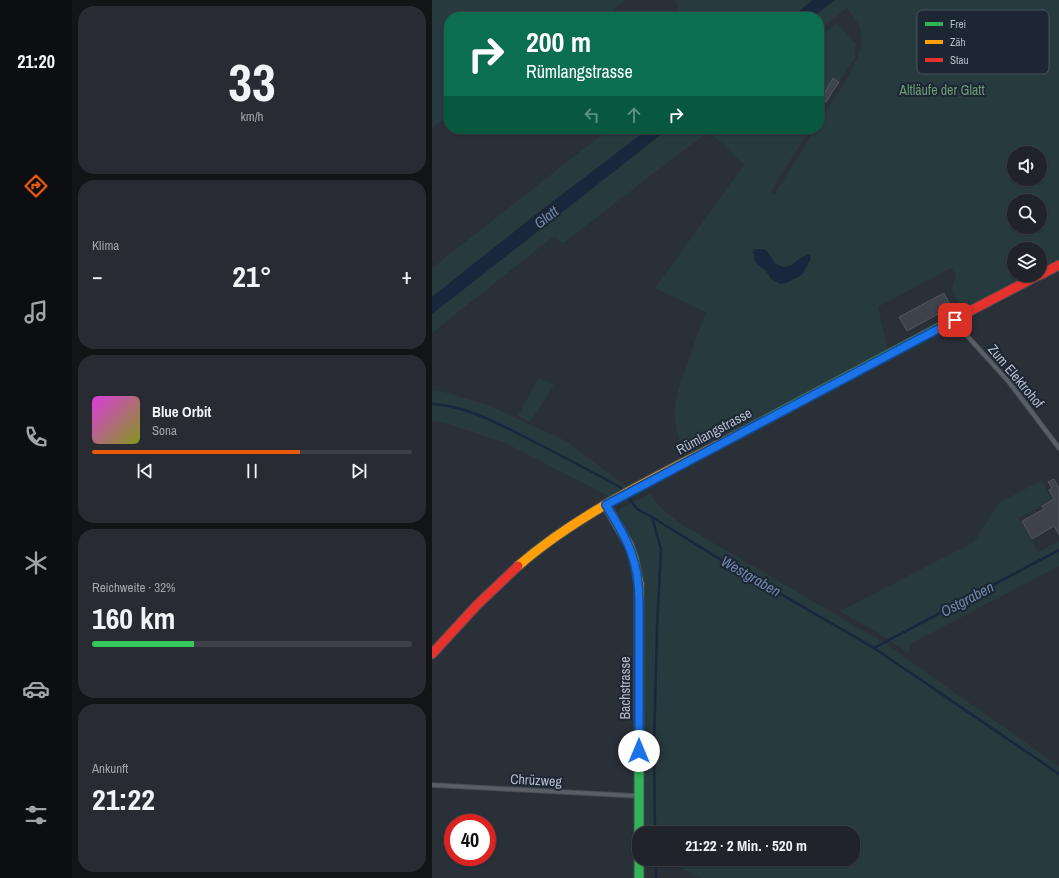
<!DOCTYPE html>
<html lang="de">
<head>
<meta charset="utf-8">
<style>
  :root { --surface:#20242a; --page:#282c32; --text:#f1f3f6; --muted:#a2a4a8; --line:#3d4147; --accent:#ea580c }
  body { margin:0; font-family:"Archivo Narrow",sans-serif; background:var(--page); color:var(--text); height:100vh; display:flex; flex-direction:column; font-size:15px; white-space:nowrap }
  * { box-sizing:border-box; margin:0 }
  p { font-size:13px; color:var(--muted) }
  .icon { flex:none; width:22px; height:22px; fill:none; stroke:currentColor; stroke-width:2; stroke-linecap:round; stroke-linejoin:round }
  .map { position:relative; flex:1; overflow:hidden }
  .drawer { display:flex; flex-direction:column; gap:6px; padding:6px; background:#121417; width:360px }
  .drawer>* { flex:none }
  .hud { position:absolute; left:12px; top:12px; width:380px; height:122px; border-radius:16px; box-shadow:0 1px 3px #0004,0 0 0 1px var(--line); background:#0b6e4f; color:#fff; overflow:hidden }
  .tools { position:absolute; left:575px; top:146px; display:grid; gap:8px }
  .tools a { display:grid; place-items:center; width:40px; height:40px; border-radius:50%; background:var(--surface); box-shadow:0 1px 3px #0004,0 0 0 1px var(--line); font-size:20px }
  .speed { position:absolute; left:12px; top:814px; display:flex; gap:8px; font-size:20px; font-weight:700; text-align:center }
  .speed>* { display:grid; place-content:center; width:52px; height:52px; border-radius:50%; background:var(--surface); box-shadow:0 1px 3px #0004,0 0 0 1px var(--line); line-height:1 }
  .speed .limit { border:6px solid #d22; background:#fff; color:#111 }
  .pin { position:absolute; display:grid; place-items:center; width:34px; height:34px; color:#fff; margin:-17px; border-radius:8px; box-shadow:0 2px 6px #0006 }
  .me { position:absolute; width:44px; margin:-22px; rotate:0deg; stroke-linejoin:round; filter:drop-shadow(0 0 3px #0008) }
  .turn { display:flex; align-items:center; gap:14px; height:84px; padding:0 16px; font-size:18px }
  .turn .icon { width:52px; height:52px; stroke-width:2.5 }
  .turn b { display:block; font-size:28px; line-height:34px }
  .lanes { display:flex; align-items:center; height:38px; padding:0 16px; background:#0003; justify-content:center; gap:20px; direction:ltr }
  .lanes .off { opacity:.35 }
  .big { font-size:30px; font-weight:700; line-height:1.1 }
  .drawer .card { flex:1; display:flex; flex-direction:column; justify-content:center; gap:6px; min-width:0; padding:0 14px; border-radius:16px; background:var(--page) }
  .drawer .dial { align-items:center; gap:0 }
  .dial b { font-size:52px; line-height:1 }
  .song { display:flex; align-items:center; gap:12px }
  .cover { width:48px; height:48px; border-radius:6px; background:linear-gradient(135deg,hsl(300 70% 55%),hsl(70 70% 35%)) }
  .played { height:4px; border-radius:2px; background:linear-gradient(90deg,var(--accent) 65%,var(--line) 65%) }
  .keys { display:flex; justify-content:space-around; direction:ltr }
  .heat { display:flex; justify-content:space-between; align-items:center; font-size:22px; direction:ltr }
  .charge { height:6px; border-radius:3px; background:linear-gradient(90deg,#34c759 32%,var(--line) 0) }
  .trip { position:absolute; left:200px; top:826px; width:228px; height:40px; border-radius:16px; background:var(--surface); box-shadow:0 1px 3px #0004,0 0 0 1px var(--line); font-weight:700; line-height:40px; text-align:center }
  main { display:flex; flex:1; min-height:0 }
  .tab-bar { display:flex; flex-direction:column; width:72px; justify-content:space-around; align-items:center; background:#0d0e11; color:var(--muted) }
  .tab-bar .icon { width:28px; height:28px }
  .tab-bar .on { color:var(--accent) }
  .tab-bar b { font-size:18px; color:var(--text) }
  .map>svg:first-child { display:block }
</style>
</head>
<body>
<main>
<nav class="tab-bar">
<b>21:20</b>
<svg class="icon on" aria-label="directions" viewBox="0 0 24 24"><path d="M12 3l9 9-9 9-9-9zM9 14v-3h6M13 9l2 2-2 2"/></svg>
<svg class="icon" aria-label="music" viewBox="0 0 24 24"><path d="M9 18V5l10-2v13"/><circle cx="6" cy="18" r="3"/><circle cx="16" cy="16" r="3"/></svg>
<svg class="icon" aria-label="phone" viewBox="0 0 24 24"><path d="M5 4h4l2 5-3 2q2 4 5 5l2-3 5 2v4C11 20 4 13 5 4z"/></svg>
<svg class="icon" aria-label="climate" viewBox="0 0 24 24"><path d="M12 3v18M4 7l16 10M4 17L20 7"/></svg>
<svg class="icon" aria-label="car" viewBox="0 0 24 24"><path d="M5 17H2v-5l4-1 3-4h7l3 4 3 1v5h-3M9 17h6M6 11h13"/><circle cx="7" cy="17" r="2"/><circle cx="17" cy="17" r="2"/></svg>
<svg class="icon" aria-label="filters" viewBox="0 0 24 24"><path d="M4 7h16M4 17h16"/><circle cx="9" cy="7" r="2"/><circle cx="15" cy="17" r="2"/></svg>
</nav>
<section class="drawer">
<div class="card dial"><b>33</b><p>km/h</p></div>
<div class="card"><p>Klima</p>
<div class="heat"><a>−</a><b class="big">21°</b><a>+</a></div>
</div>
<div class="card">
<div class="song"><i class="cover"></i><div><b>Blue Orbit</b><p>Sona</p></div></div>
<div class="played"></div>
<div class="keys"><svg class="icon" aria-label="previous" viewBox="0 0 24 24"><path d="M18 5L8 12l10 7zM5 5v14"/></svg><svg class="icon" aria-label="pause" viewBox="0 0 24 24"><path d="M8 5v14M16 5v14"/></svg><svg class="icon" aria-label="next" viewBox="0 0 24 24"><path d="M6 5l10 7-10 7zM19 5v14"/></svg></div>
</div>
<div class="card"><p>Reichweite · 32%</p><b class="big">160 km</b><div class="charge"></div></div>
<div class="card"><p>Ankunft</p><b class="big">21:22</b></div>
</section>
<div class="map">
<svg width="627" height="878" viewBox="0 0 627 878">
  <rect width="100%" height="100%" fill="#2a3038"/>
  <g fill="#273a3e" fill-rule="evenodd">
    <polygon points="0,0 193,0 173,17 17,17 17,115 0,128"/>
    <polygon points="243,0 381,0 359,17 250,17"/>
    <path d="M403,0H627V265L608,275V249H582V275H607L533,315L520,291L524,275L519,268L446,307L457,355L258,460C251,448 244,434 243,419C241,402 248,384 254,368C260,349 267,331 274,312L223,288L312,165L277,131L131,243L122,236L0,333V314L236,129H378L339,191L342,195L383,129H387V123L416,77L425,59L430,44L428,27L415,8L387,30V17H380ZM582,153H608V179H582ZM582,201H608V227H582Z"/>
    <polygon points="405,23 424,44 423,57 387,114 387,37"/>
    <polygon points="177,129 216,129 102,216 0,297 0,268"/>
    <polygon points="106,378 122,385 98,422 86,416"/>
    <polygon points="5,390 53,404 136,442 200,491 177,497 171,493 71,442 16,424 0,421 0,391"/>
    <polygon points="610,480 619,500 587,518 606,552 627,541 627,566 480,643 476,653 454,638 408,611 542,542 567,503"/>
    <polygon points="218,494 228,507 251,525 454,644 627,766 627,878 270,878 233,860 222,859 421,859 421,833 211,833 211,591 189,521 187,509"/>
  </g>
  <g fill="#19273c">
    <polygon points="381,0 403,0 380,17 359,17"/>
    <polygon points="216,129 236,129 0,314 0,297 102,216"/>
    <polygon points="323,249 330,249 334,250 344,264 352,267 360,265 368,258 377,254 379,258 370,275 354,283 348,284 339,279 334,271 326,265 323,261 321,251"/>
  </g>
  <g fill="none" stroke-linecap="round" stroke-linejoin="round">
    <g stroke="#19273c" stroke-width="2.5">
      <path d="M0,404C35,406 65,423 95,438C126,454 157,470 188,487L192,492"/>
      <polyline points="195,496 205,509 220,517 281,555 442,648 627,774"/>
      <polyline points="220,517 229,549 225,629 222,747 223,833"/>
      <polyline points="442,648 627,550"/>
      <polyline points="224,859 224,878"/>
    </g>
  </g>
  <g fill="#3f444c" stroke="#52575f">
    <polygon points="401,78 407,82 394,102 389,99"/>
    <polygon points="512,293 519,307 475,331 467,317"/>
    <polygon points="622,479 627,488 627,535 622,526 600,539 590,521 612,509 610,506 622,499 617,490 620,488 616,482"/>
  </g>
  <g fill="none" stroke-linecap="round" stroke-linejoin="round">
    <g stroke="#484c55" stroke-width="5.5">
      <g id="lane">
        <polyline points="524,321 528,328 577,382 627,448"/>
        <polyline points="0,785 206,796"/>
      </g>
    </g>
    <g stroke="#484c55" stroke-width="11">
      <g id="fast">
        <polyline points="305,435 540,310"/>
        <polyline points="207,715 207,878"/>
      </g>
    </g>
    <g stroke="#484c55" stroke-width="11">
      <g id="slow">
        <polyline points="174,505 197,545 202,559 207,584 207,715"/>
        <path d="M86,566C149,511 231,474 305,435"/>
      </g>
    </g>
    <g stroke="#484c55" stroke-width="11">
      <g id="jam">
        <polyline points="608,275 627,265"/>
        <polyline points="540,310 607,275"/>
        <polyline points="0,654 45,605 86,566"/>
      </g>
    </g>
    <use href="#lane" stroke="#5a5e66" stroke-width="3.5"/>
    <use href="#fast" stroke="#30b455" stroke-width="9"/>
    <use href="#slow" stroke="#ff9f0a" stroke-width="9"/>
    <use href="#jam" stroke="#e5322d" stroke-width="9"/>
  </g>
  <g fill="none" stroke-linecap="round" stroke-linejoin="round">
    <g stroke="#114b97" stroke-width="10">
      <path id="route" d="M207,751V601C207,584 205,568 199,552C193,535 183,520 174,505L523,320"/>
    </g>
    <use href="#route" stroke="#1a73e8" stroke-width="7"/>
  </g>
  <g text-anchor="middle" dominant-baseline="central" stroke-width="4" stroke-linejoin="round" paint-order="stroke">
    <g font-size="14" fill="#6b9a76" stroke="#1d2633">
      <text x="510" y="90">Altläufe der Glatt</text>
    </g>
    <g font-size="14" fill="#b4bcc9" stroke="#1d2633">
      <text transform="translate(584 376) rotate(50)">Zum Elektrohof</text>
      <text transform="translate(282 431) rotate(-28)">Rümlangstrasse</text>
      <text transform="translate(193 688) rotate(-90)">Bachstrasse</text>
      <text transform="translate(104 780) rotate(3)">Chrüzweg</text>
    </g>
    <g font-size="15" font-style="italic" fill="#6d86a8" stroke="#1d2633">
      <text transform="translate(114 217) rotate(-38)">Glatt</text>
      <text transform="translate(319 576) rotate(30)">Westgraben</text>
      <text transform="translate(535 599) rotate(-28)">Ostgraben</text>
    </g>
  </g>
  <rect x="485" y="10" width="132" height="64" rx="6" fill="#1d2633" stroke="#4a5360" stroke-width="1"/>
  <rect x="493" y="22" width="18" height="4" fill="#30b455"/>
  <rect x="493" y="40" width="18" height="4" fill="#ff9f0a"/>
  <rect x="493" y="58" width="18" height="4" fill="#e5322d"/>
  <g font-size="11" fill="#b4bcc9">
    <text x="518" y="28">Frei</text>
    <text x="518" y="46">Zäh</text>
    <text x="518" y="64">Stau</text>
  </g>
</svg>
<div class="tools">
<a><svg class="icon" aria-label="sound" viewBox="0 0 24 24"><path d="M4 9h4l5-4v14l-5-4H4zM17 9q2 3 0 6"/></svg></a>
<a><svg class="icon" aria-label="search" viewBox="0 0 24 24"><circle cx="10" cy="10" r="6"/><path d="M15 15l6 6"/></svg></a>
<a><svg class="icon" aria-label="layers" viewBox="0 0 24 24"><path d="M12 4l9 5-9 5-9-5zM3 14l9 5 9-5"/></svg></a>
</div>
<div class="speed"><div class="limit">40</div></div>
<div class="pin" style="left:523px;top:320px;background:#d93025"><svg class="icon" aria-label="arrive" viewBox="0 0 24 24"><path d="M6 21V4h12l-3 4 3 4H6"/></svg></div>
<svg class="me" style="left:207px;top:751px" viewBox="-20 -20 40 40"><circle r="19" fill="#fff"/><path d="M0-13L10 11 0 6-10 11z" fill="#1a73e8"/></svg>
<div class="trip">21:22 · 2 Min. · 520 m</div>
<div class="hud">
<div class="turn"><svg class="icon" aria-label="right" viewBox="0 0 24 24"><path d="M7 20v-9h11M14 6l5 5-5 5"/></svg><div><b>200 m</b>Rümlangstrasse</div></div>
<div class="lanes"><svg class="icon off" aria-label="left" viewBox="0 0 24 24"><path d="M17 20v-9H6M10 6l-5 5 5 5"/></svg><svg class="icon off" aria-label="ahead" viewBox="0 0 24 24"><path d="M12 20V5M6 11l6-6 6 6"/></svg><svg class="icon" aria-label="right" viewBox="0 0 24 24"><path d="M7 20v-9h11M14 6l5 5-5 5"/></svg></div>
</div>
</div>
</main>
</body>
</html>
